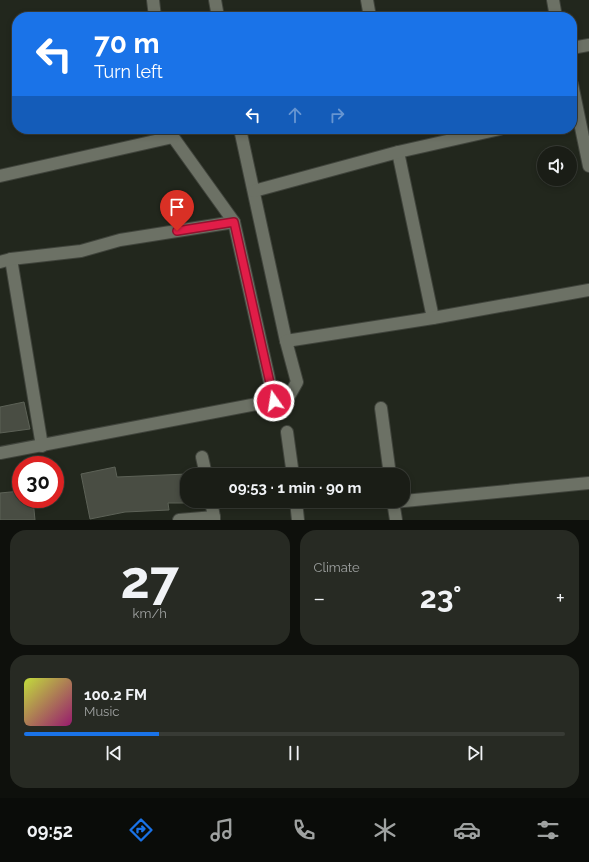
<!DOCTYPE html>
<html lang="en">
<head>
<meta charset="utf-8">
<style>
  :root { --surface:#1a1d16; --page:#272a23; --text:#f1f3f6; --muted:#9fa2a1; --line:#383b35; --accent:#1a73e8 }
  body { margin:0; font-family:Raleway,sans-serif; background:var(--page); color:var(--text); height:100vh; display:flex; flex-direction:column; font-size:15px; white-space:nowrap }
  * { box-sizing:border-box; margin:0 }
  p { font-size:13px; color:var(--muted) }
  .icon { flex:none; width:22px; height:22px; fill:none; stroke:currentColor; stroke-width:2; stroke-linecap:round; stroke-linejoin:round }
  .map { position:relative; height:520px; overflow:hidden }
  .side { display:flex; flex-direction:column; gap:10px; padding:10px; background:#0e100c; flex:1 }
  .side>* { flex:none }
  .banner { position:absolute; left:12px; top:12px; width:565px; height:122px; border-radius:16px; box-shadow:0 2px 6px #0003,0 0 0 1px var(--line); background:#1a73e8; color:#fff; overflow:hidden }
  .controls { position:absolute; left:537px; top:146px; display:grid; gap:8px }
  .controls a { display:grid; place-items:center; width:40px; height:40px; border-radius:50%; background:var(--surface); box-shadow:0 2px 6px #0003,0 0 0 1px var(--line); font-size:20px }
  .speed { position:absolute; left:12px; top:456px; display:flex; gap:8px; font-size:20px; font-weight:700; text-align:center }
  .speed>* { display:grid; place-content:center; width:52px; height:52px; border-radius:50%; background:var(--surface); box-shadow:0 2px 6px #0003,0 0 0 1px var(--line); line-height:1 }
  .speed .limit { border:6px solid #d22; background:#fff; color:#111 }
  .pin { position:absolute; display:grid; place-items:center; width:34px; height:34px; color:#fff; margin:-41px -17px; border-radius:50% 50% 50% 0; rotate:-45deg; box-shadow:0 0 4px #0007 }
  .pin .icon { rotate:45deg }
  .me { position:absolute; width:44px; margin:-22px; rotate:347deg; stroke-linejoin:round; filter:drop-shadow(0 0 3px #0008) }
  .turn { display:flex; align-items:center; gap:14px; height:84px; padding:0 16px; font-size:18px }
  .turn .icon { width:52px; height:52px; stroke-width:2.5 }
  .turn b { display:block; font-size:28px; line-height:34px }
  .lanes { display:flex; align-items:center; height:38px; padding:0 16px; background:#0003; justify-content:center; gap:20px; direction:ltr }
  .lanes .off { opacity:.35 }
  .big { font-size:30px; font-weight:700; line-height:1.1 }
  .side .tile { flex:1; display:flex; flex-direction:column; justify-content:center; gap:6px; min-width:0; padding:0 14px; border-radius:16px; background:var(--page) }
  .side .dial { align-items:center; gap:0 }
  .dial b { font-size:52px; line-height:1 }
  .song { display:flex; align-items:center; gap:12px }
  .cover { width:48px; height:48px; border-radius:6px; background:linear-gradient(135deg,hsl(70 70% 55%),hsl(320 70% 35%)) }
  .played { height:4px; border-radius:2px; background:linear-gradient(90deg,var(--accent) 25%,var(--line) 25%) }
  .keys { display:flex; justify-content:space-around; direction:ltr }
  .heat { display:flex; justify-content:space-between; align-items:center; font-size:22px; direction:ltr }
  .side .tiles { flex:1; display:grid; gap:10px; grid-template-columns:1fr 1fr }
  .tile:last-child { grid-column:span 2 }
  .trip { position:absolute; left:180px; top:468px; width:230px; height:40px; border-radius:16px; background:var(--surface); box-shadow:0 2px 6px #0003,0 0 0 1px var(--line); font-weight:700; line-height:40px; text-align:center }
  .menu { display:flex; height:64px; justify-content:space-around; align-items:center; background:#0a0c09; color:var(--muted) }
  .menu .icon { width:28px; height:28px }
  .menu .current { color:var(--accent) }
  .menu b { font-size:18px; color:var(--text) }
  .map>svg:first-child { display:block }
</style>
</head>
<body>
<div class="map">
<svg width="589" height="520" viewBox="0 0 589 520">
  <rect width="100%" height="100%" fill="#22271d"/>
  <g fill="#494d43" stroke="#5d6257">
    <polygon points="24,402 30,429 0,433 0,407"/>
    <polygon points="115,467 117,477 187,474 187,503 168,503 169,510 125,512 90,519 81,474"/>
    <polygon points="21,491 21,499 33,499 35,520 0,520 0,493"/>
  </g>
  <g fill="none" stroke-linecap="round" stroke-linejoin="round">
    <g stroke="#40443c" stroke-width="14">
      <g id="street">
        <polyline points="153,0 155,17"/>
        <polyline points="215,0 218,17"/>
        <polyline points="367,0 370,17"/>
        <polyline points="553,0 556,17"/>
        <polyline points="572,48 589,45"/>
        <polyline points="572,84 589,166"/>
        <polyline points="172,129 173,137 234,222 274,401"/>
        <polyline points="240,129 286,341"/>
        <polyline points="398,152 433,318"/>
        <polyline points="0,176 173,137"/>
        <polyline points="254,191 398,152 500,129"/>
        <polyline points="11,259 42,446"/>
        <polyline points="0,262 11,259 81,251 120,240 234,222"/>
        <polyline points="381,408 390,475"/>
        <polyline points="287,432 293,475"/>
        <polyline points="0,453 288,398 297,382 286,341 433,318 589,290"/>
        <polyline points="202,457 206,475"/>
        <polyline points="211,501 214,517"/>
        <polyline points="296,501 298,520"/>
        <polyline points="393,501 396,520"/>
        <polyline points="394,502 589,483"/>
        <polyline points="179,520 214,517 214,520"/>
      </g>
    </g>
    <use href="#street" stroke="#6c7165" stroke-width="12"/>
  </g>
  <g fill="none" stroke-linecap="round" stroke-linejoin="round">
    <g stroke="#92132f" stroke-width="10">
      <polyline id="route" points="177,231 234,222 274,401"/>
    </g>
    <use href="#route" stroke="#e11d48" stroke-width="7"/>
  </g>
</svg>
<div class="controls">
<a><svg class="icon" aria-label="sound" viewBox="0 0 24 24"><path d="M4 9h4l5-4v14l-5-4H4zM17 9q2 3 0 6"/></svg></a>
</div>
<div class="speed"><div class="limit">30</div></div>
<div class="pin" style="left:177px;top:231px;background:#d93025"><svg class="icon" aria-label="arrive" viewBox="0 0 24 24"><path d="M6 21V4h12l-3 4 3 4H6"/></svg></div>
<svg class="me" style="left:274px;top:401px" viewBox="-20 -20 40 40"><circle r="17" fill="#e11d48" stroke="#fff" stroke-width="3"/><path d="M0-11L8 9 0 5-8 9z" fill="#fff"/></svg>
<div class="trip">09:53 · 1 min · 90 m</div>
<div class="banner">
<div class="turn"><svg class="icon" aria-label="left" viewBox="0 0 24 24"><path d="M17 20v-9H6M10 6l-5 5 5 5"/></svg><div><b>70 m</b>Turn left</div></div>
<div class="lanes"><svg class="icon" aria-label="left" viewBox="0 0 24 24"><path d="M17 20v-9H6M10 6l-5 5 5 5"/></svg><svg class="icon off" aria-label="ahead" viewBox="0 0 24 24"><path d="M12 20V5M6 11l6-6 6 6"/></svg><svg class="icon off" aria-label="right" viewBox="0 0 24 24"><path d="M7 20v-9h11M14 6l5 5-5 5"/></svg></div>
</div>
</div>
<section class="side">
<div class="tiles">
<div class="tile dial"><b>27</b><p>km/h</p></div>
<div class="tile"><p>Climate</p>
<div class="heat"><a>−</a><b class="big">23°</b><a>+</a></div>
</div>
<div class="tile">
<div class="song"><i class="cover"></i><div><b>100.2 FM</b><p>Music</p></div></div>
<div class="played"></div>
<div class="keys"><svg class="icon" aria-label="previous" viewBox="0 0 24 24"><path d="M18 5L8 12l10 7zM5 5v14"/></svg><svg class="icon" aria-label="pause" viewBox="0 0 24 24"><path d="M8 5v14M16 5v14"/></svg><svg class="icon" aria-label="next" viewBox="0 0 24 24"><path d="M6 5l10 7-10 7zM19 5v14"/></svg></div>
</div>
</div>
</section>
<nav class="menu">
<b>09:52</b>
<svg class="icon current" aria-label="directions" viewBox="0 0 24 24"><path d="M12 3l9 9-9 9-9-9zM9 14v-3h6M13 9l2 2-2 2"/></svg>
<svg class="icon" aria-label="music" viewBox="0 0 24 24"><path d="M9 18V5l10-2v13"/><circle cx="6" cy="18" r="3"/><circle cx="16" cy="16" r="3"/></svg>
<svg class="icon" aria-label="phone" viewBox="0 0 24 24"><path d="M5 4h4l2 5-3 2q2 4 5 5l2-3 5 2v4C11 20 4 13 5 4z"/></svg>
<svg class="icon" aria-label="climate" viewBox="0 0 24 24"><path d="M12 3v18M4 7l16 10M4 17L20 7"/></svg>
<svg class="icon" aria-label="car" viewBox="0 0 24 24"><path d="M5 17H2v-5l4-1 3-4h7l3 4 3 1v5h-3M9 17h6M6 11h13"/><circle cx="7" cy="17" r="2"/><circle cx="17" cy="17" r="2"/></svg>
<svg class="icon" aria-label="filters" viewBox="0 0 24 24"><path d="M4 7h16M4 17h16"/><circle cx="9" cy="7" r="2"/><circle cx="15" cy="17" r="2"/></svg>
</nav>
</body>
</html>
